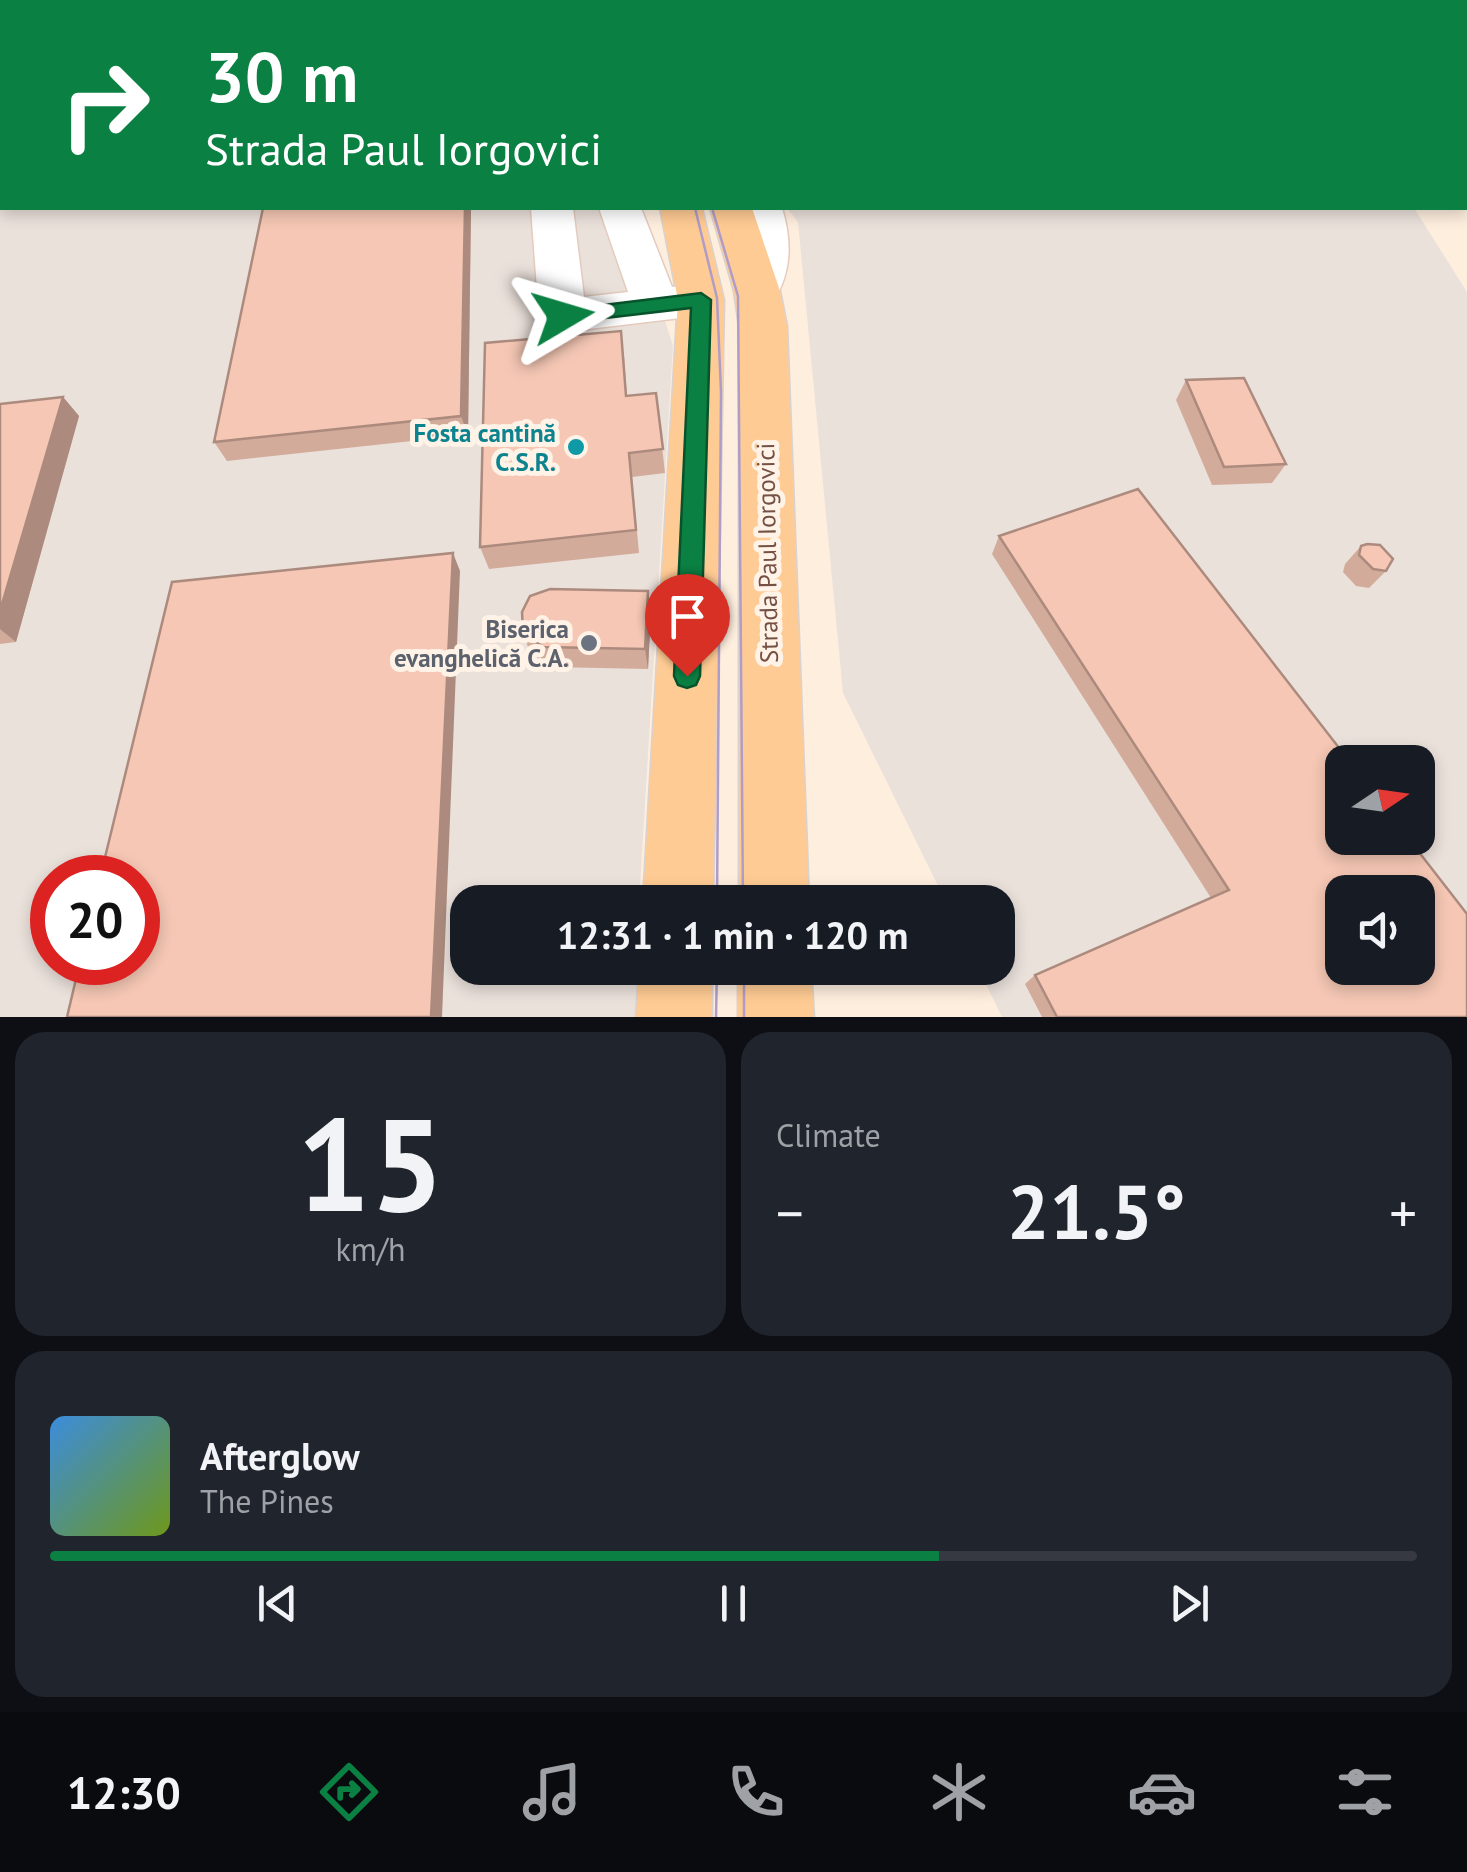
<!DOCTYPE html>
<html lang="en">
<head>
<meta charset="utf-8">
<style>
  :root { --surface:#171b24; --page:#20242c; --text:#f1f3f6; --muted:#9ea1a6; --line:#363941; --accent:#0b8043 }
  body { margin:0; font-family:"PT Sans",sans-serif; background:var(--page); color:var(--text); height:100vh; display:flex; flex-direction:column; font-size:38px; white-space:nowrap }
  * { box-sizing:border-box; margin:0 }
  p { font-size:32px; color:var(--muted) }
  .icon { flex:none; width:55px; height:55px; fill:none; stroke:currentColor; stroke-width:2; stroke-linecap:round; stroke-linejoin:round }
  .map { position:relative; height:1017px; overflow:hidden }
  .drawer { display:flex; flex-direction:column; gap:15px; padding:15px; background:#0d0f14; flex:1 }
  .drawer>* { flex:none }
  .guide { position:absolute; left:0px; top:0px; width:1468px; height:210px; box-shadow:0 5px 15px #0003; background:#0b8043; color:#fff; overflow:hidden }
  .needle { width:65px; rotate:77deg }
  .controls { position:absolute; left:1325px; top:745px; display:grid; gap:20px }
  .controls a { display:grid; place-items:center; width:110px; height:110px; border-radius:20px; background:var(--surface); box-shadow:0 5px 15px #0003; font-size:50px }
  .speed { position:absolute; left:30px; top:855px; display:flex; gap:20px; font-size:50px; font-weight:700; text-align:center }
  .speed>* { display:grid; place-content:center; width:130px; height:130px; border-radius:50%; background:var(--surface); box-shadow:0 5px 15px #0003; line-height:1 }
  .speed .limit { border:15px solid #d22; background:#fff; color:#111 }
  .pin { position:absolute; display:grid; place-items:center; width:85px; height:85px; color:#fff; margin:-102px -42px; border-radius:50% 50% 50% 0; rotate:-45deg; box-shadow:0 0 10px #0007 }
  .pin .icon { rotate:45deg }
  .me { position:absolute; width:110px; margin:-55px; rotate:83deg; stroke-linejoin:round; filter:drop-shadow(0 0 8px #0008) }
  .turn { display:flex; align-items:center; gap:35px; height:210px; padding:0 40px; font-size:45px }
  .turn .icon { width:130px; height:130px; stroke-width:2.5 }
  .turn b { display:block; font-size:70px; line-height:85px }
  .big { font-size:75px; font-weight:600; line-height:1.1 }
  .drawer .tile { flex:1; display:flex; flex-direction:column; justify-content:center; gap:15px; min-width:0; padding:0 35px; border-radius:30px; background:var(--page) }
  .drawer .dial { align-items:center; gap:0 }
  .dial b { font-size:130px; line-height:1 }
  .song { display:flex; align-items:center; gap:30px }
  .cover { width:120px; height:120px; border-radius:15px; background:linear-gradient(135deg,hsl(210 70% 55%),hsl(80 70% 35%)) }
  .played { height:10px; border-radius:5px; background:linear-gradient(90deg,var(--accent) 65%,var(--line) 65%) }
  .keys { display:flex; justify-content:space-around; direction:ltr }
  .heat { display:flex; justify-content:space-between; align-items:center; font-size:55px; direction:ltr }
  .drawer .tiles { flex:1; display:grid; gap:15px; grid-template-columns:1fr 1fr }
  .tile:last-child { grid-column:span 2 }
  .trip { position:absolute; left:450px; top:885px; width:565px; height:100px; border-radius:30px; background:var(--surface); box-shadow:0 5px 15px #0003; font-weight:600; line-height:100px; text-align:center }
  .tabs { display:flex; height:160px; justify-content:space-around; align-items:center; background:#090b0e; color:var(--muted) }
  .tabs .icon { width:70px; height:70px }
  .tabs .current { color:var(--accent) }
  .tabs b { font-size:45px; color:var(--text) }
  .map>svg:first-child { display:block }
</style>
</head>
<body>
<div class="map">
<svg width="1467" height="1017" viewBox="0 0 1467 1017">
  <rect width="100%" height="100%" fill="#feeede"/>
  <g fill="#ebe1db" fill-rule="evenodd">
    <path d="M0,0L504,2H2V208H629L673,346L639,902H468V968H637L636,1017H0ZM52,878H138V962H52Z"/>
    <polygon points="632,0 1467,0 1467,15 1465,2"/>
    <path d="M787,208H1414L1467,292V1017H1002L978,968H998V902H946L843,693L798,222ZM1342,762H1418V838H1342ZM1342,892H1418V968H1342Z"/>
  </g>
  <g fill="none" stroke-linecap="round" stroke-linejoin="round">
    <g stroke="#e4cbbd" stroke-width="3">
      <g id="minor">
        <polygon points="531,208 573,208 584,297 628,292 599,208 641,208 672,287 689,285 706,290 712,301 706,312 689,317 563,332 546,328 539,316"/>
        <path d="M740,208H782C792,241 792,272 773,302L757,307L741,302L734,291L745,250Z"/>
      </g>
    </g>
    <g stroke="#dbd2cf" stroke-width="3">
      <g id="major">
        <polygon points="660,208 702,208 724,300 713,902 643,902 678,300"/>
        <polygon points="710,208 752,208 780,291 787,326 809,902 739,902 739,326 734,291"/>
        <polygon points="639,968 712,968 712,1017 636,1017"/>
        <polygon points="738,968 811,968 814,1017 738,1017"/>
      </g>
    </g>
    <use href="#minor" fill="#fff" fill-rule="evenodd"/>
    <use href="#major" fill="#ffcb94" fill-rule="evenodd"/>
    <g stroke="#af9dc7" stroke-width="2.5">
      <polyline points="695,208 717,298 721,392 717,902"/>
      <polyline points="712,208 738,296 743,902"/>
      <polyline points="744,968 744,1017"/>
      <polyline points="716,1017 717,968"/>
    </g>
    <g stroke="#af9dc7" stroke-width="8">
      <polyline id="rail" points="533,2 543,0"/>
    </g>
    <use href="#rail" stroke="#fff2e6" stroke-width="5" stroke-dasharray="16" stroke-linecap="butt"/>
  </g>
  <g fill="#d3ab9b">
    <polygon points="0,0 299,0 299,2 2,2 2,50 0,50"/>
    <polygon points="788,0 948,0 937,2 790,2"/>
    <rect x="0" y="83" width="2" height="101"/>
    <polygon points="471,208 468,435 227,461 214,442"/>
    <polygon points="624,356 627,396 656,393 665,473 632,477 639,553 489,569 480,547"/>
    <polygon points="1186,380 1286,464 1272,483 1212,485 1176,400"/>
    <polygon points="63,397 79,416 16,642 0,644 0,404"/>
    <polygon points="999,536 1467,1017 1042,1017 1025,984 1035,975 1211,898 992,554"/>
    <polygon points="1361,546 1386,571 1369,588 1356,586 1343,572 1345,564"/>
    <polygon points="648,591 651,612 648,669 550,667 530,653 523,632"/>
  </g>
  <g fill="#ac8b7e">
    <polygon points="862,0 948,0 937,2 850,2"/>
    <polygon points="465,208 471,208 468,435 461,416"/>
    <polygon points="63,397 79,416 16,642 0,629 0,611"/>
    <polygon points="453,553 460,571 442,1017 431,1017"/>
    <polygon points="648,591 651,612 648,669 645,649"/>
  </g>
  <g fill="#f5c7b4" stroke="#ac8b7e" stroke-width="2.5" fill-rule="evenodd">
    <polygon points="0,0 288,0 288,2 2,2 2,29 0,29"/>
    <polygon points="806,0 862,0 850,2 809,2"/>
    <rect x="0" y="83" width="2" height="80"/>
    <polygon points="263,208 465,208 461,416 214,442"/>
    <polygon points="621,331 626,396 656,393 663,449 629,453 636,530 480,547 485,343"/>
    <polygon points="1244,378 1286,464 1224,467 1186,380"/>
    <polygon points="63,397 0,611 0,404"/>
    <path d="M1138,489L1350,762H1342V838H1408L1467,914V1017H1057L1035,975L1229,890L999,536ZM1342,892H1418V968H1342Z"/>
    <polygon points="1367,544 1380,545 1393,559 1386,571 1373,569 1359,555 1361,546"/>
    <polygon points="453,553 431,1017 67,1017 80,962 138,962 138,878 100,878 172,582"/>
    <polygon points="550,589 648,591 645,649 543,647 523,632 522,612 530,596"/>
  </g>
  <polygon fill="#0b8043" stroke="#07532c" stroke-width="2.5" points="701,293 711,300 700,676 696,685 687,688 678,685 674,676 691,308 563,323 553,316 563,310"/>
  <circle fill="#0f9aa8" stroke="#fff2e6" stroke-width="4" cx="576" cy="447" r="10"/>
  <circle fill="#6b7280" stroke="#fff2e6" stroke-width="4" cx="589" cy="643" r="10"/>
  <g text-anchor="middle" dominant-baseline="central" stroke-width="10" stroke-linejoin="round" paint-order="stroke">
    <g font-size="25" font-weight="bold" fill="#0d838f" stroke="#fff2e6" text-anchor="end">
      <text x="556" y="433">Fosta cantină<tspan x="556" dy="29">C.S.R.</tspan></text>
    </g>
    <g font-size="25" fill="#755145" stroke="#fff2e6">
      <text transform="translate(767 553) rotate(-91)">Strada Paul Iorgovici</text>
    </g>
    <g font-size="25" font-weight="bold" fill="#5b616d" stroke="#fff2e6" text-anchor="end">
      <text x="569" y="629">Biserica<tspan x="569" dy="29">evanghelică C.A.</tspan></text>
    </g>
  </g>
</svg>
<div class="controls">
<a><svg class="needle" viewBox="-14 -14 28 28"><path d="M0-13l5 13h-10z" fill="#e53935"/><path d="M0 13l5-13h-10z" fill="#9ea1a6"/></svg></a>
<a><svg class="icon" aria-label="sound" viewBox="0 0 24 24"><path d="M4 9h4l5-4v14l-5-4H4zM17 9q2 3 0 6"/></svg></a>
</div>
<div class="speed"><div class="limit">20</div></div>
<div class="pin" style="left:687px;top:676px;background:#d93025"><svg class="icon" aria-label="arrive" viewBox="0 0 24 24"><path d="M6 21V4h12l-3 4 3 4H6"/></svg></div>
<svg class="me" style="left:563px;top:316px" viewBox="-20 -20 40 40"><path d="M0-17L14 15 0 8-14 15z" fill="#0b8043" stroke="#fff" stroke-width="4"/></svg>
<div class="trip">12:31 · 1 min · 120 m</div>
<div class="guide">
<div class="turn"><svg class="icon" aria-label="right" viewBox="0 0 24 24"><path d="M7 20v-9h11M14 6l5 5-5 5"/></svg><div><b>30 m</b>Strada Paul Iorgovici</div></div>
</div>
</div>
<section class="drawer">
<div class="tiles">
<div class="tile dial"><b>15</b><p>km/h</p></div>
<div class="tile"><p>Climate</p>
<div class="heat"><a>−</a><b class="big">21.5°</b><a>+</a></div>
</div>
<div class="tile">
<div class="song"><i class="cover"></i><div><b>Afterglow</b><p>The Pines</p></div></div>
<div class="played"></div>
<div class="keys"><svg class="icon" aria-label="previous" viewBox="0 0 24 24"><path d="M18 5L8 12l10 7zM5 5v14"/></svg><svg class="icon" aria-label="pause" viewBox="0 0 24 24"><path d="M8 5v14M16 5v14"/></svg><svg class="icon" aria-label="next" viewBox="0 0 24 24"><path d="M6 5l10 7-10 7zM19 5v14"/></svg></div>
</div>
</div>
</section>
<nav class="tabs">
<b>12:30</b>
<svg class="icon current" aria-label="directions" viewBox="0 0 24 24"><path d="M12 3l9 9-9 9-9-9zM9 14v-3h6M13 9l2 2-2 2"/></svg>
<svg class="icon" aria-label="music" viewBox="0 0 24 24"><path d="M9 18V5l10-2v13"/><circle cx="6" cy="18" r="3"/><circle cx="16" cy="16" r="3"/></svg>
<svg class="icon" aria-label="phone" viewBox="0 0 24 24"><path d="M5 4h4l2 5-3 2q2 4 5 5l2-3 5 2v4C11 20 4 13 5 4z"/></svg>
<svg class="icon" aria-label="climate" viewBox="0 0 24 24"><path d="M12 3v18M4 7l16 10M4 17L20 7"/></svg>
<svg class="icon" aria-label="car" viewBox="0 0 24 24"><path d="M5 17H2v-5l4-1 3-4h7l3 4 3 1v5h-3M9 17h6M6 11h13"/><circle cx="7" cy="17" r="2"/><circle cx="17" cy="17" r="2"/></svg>
<svg class="icon" aria-label="filters" viewBox="0 0 24 24"><path d="M4 7h16M4 17h16"/><circle cx="9" cy="7" r="2"/><circle cx="15" cy="17" r="2"/></svg>
</nav>
</body>
</html>
